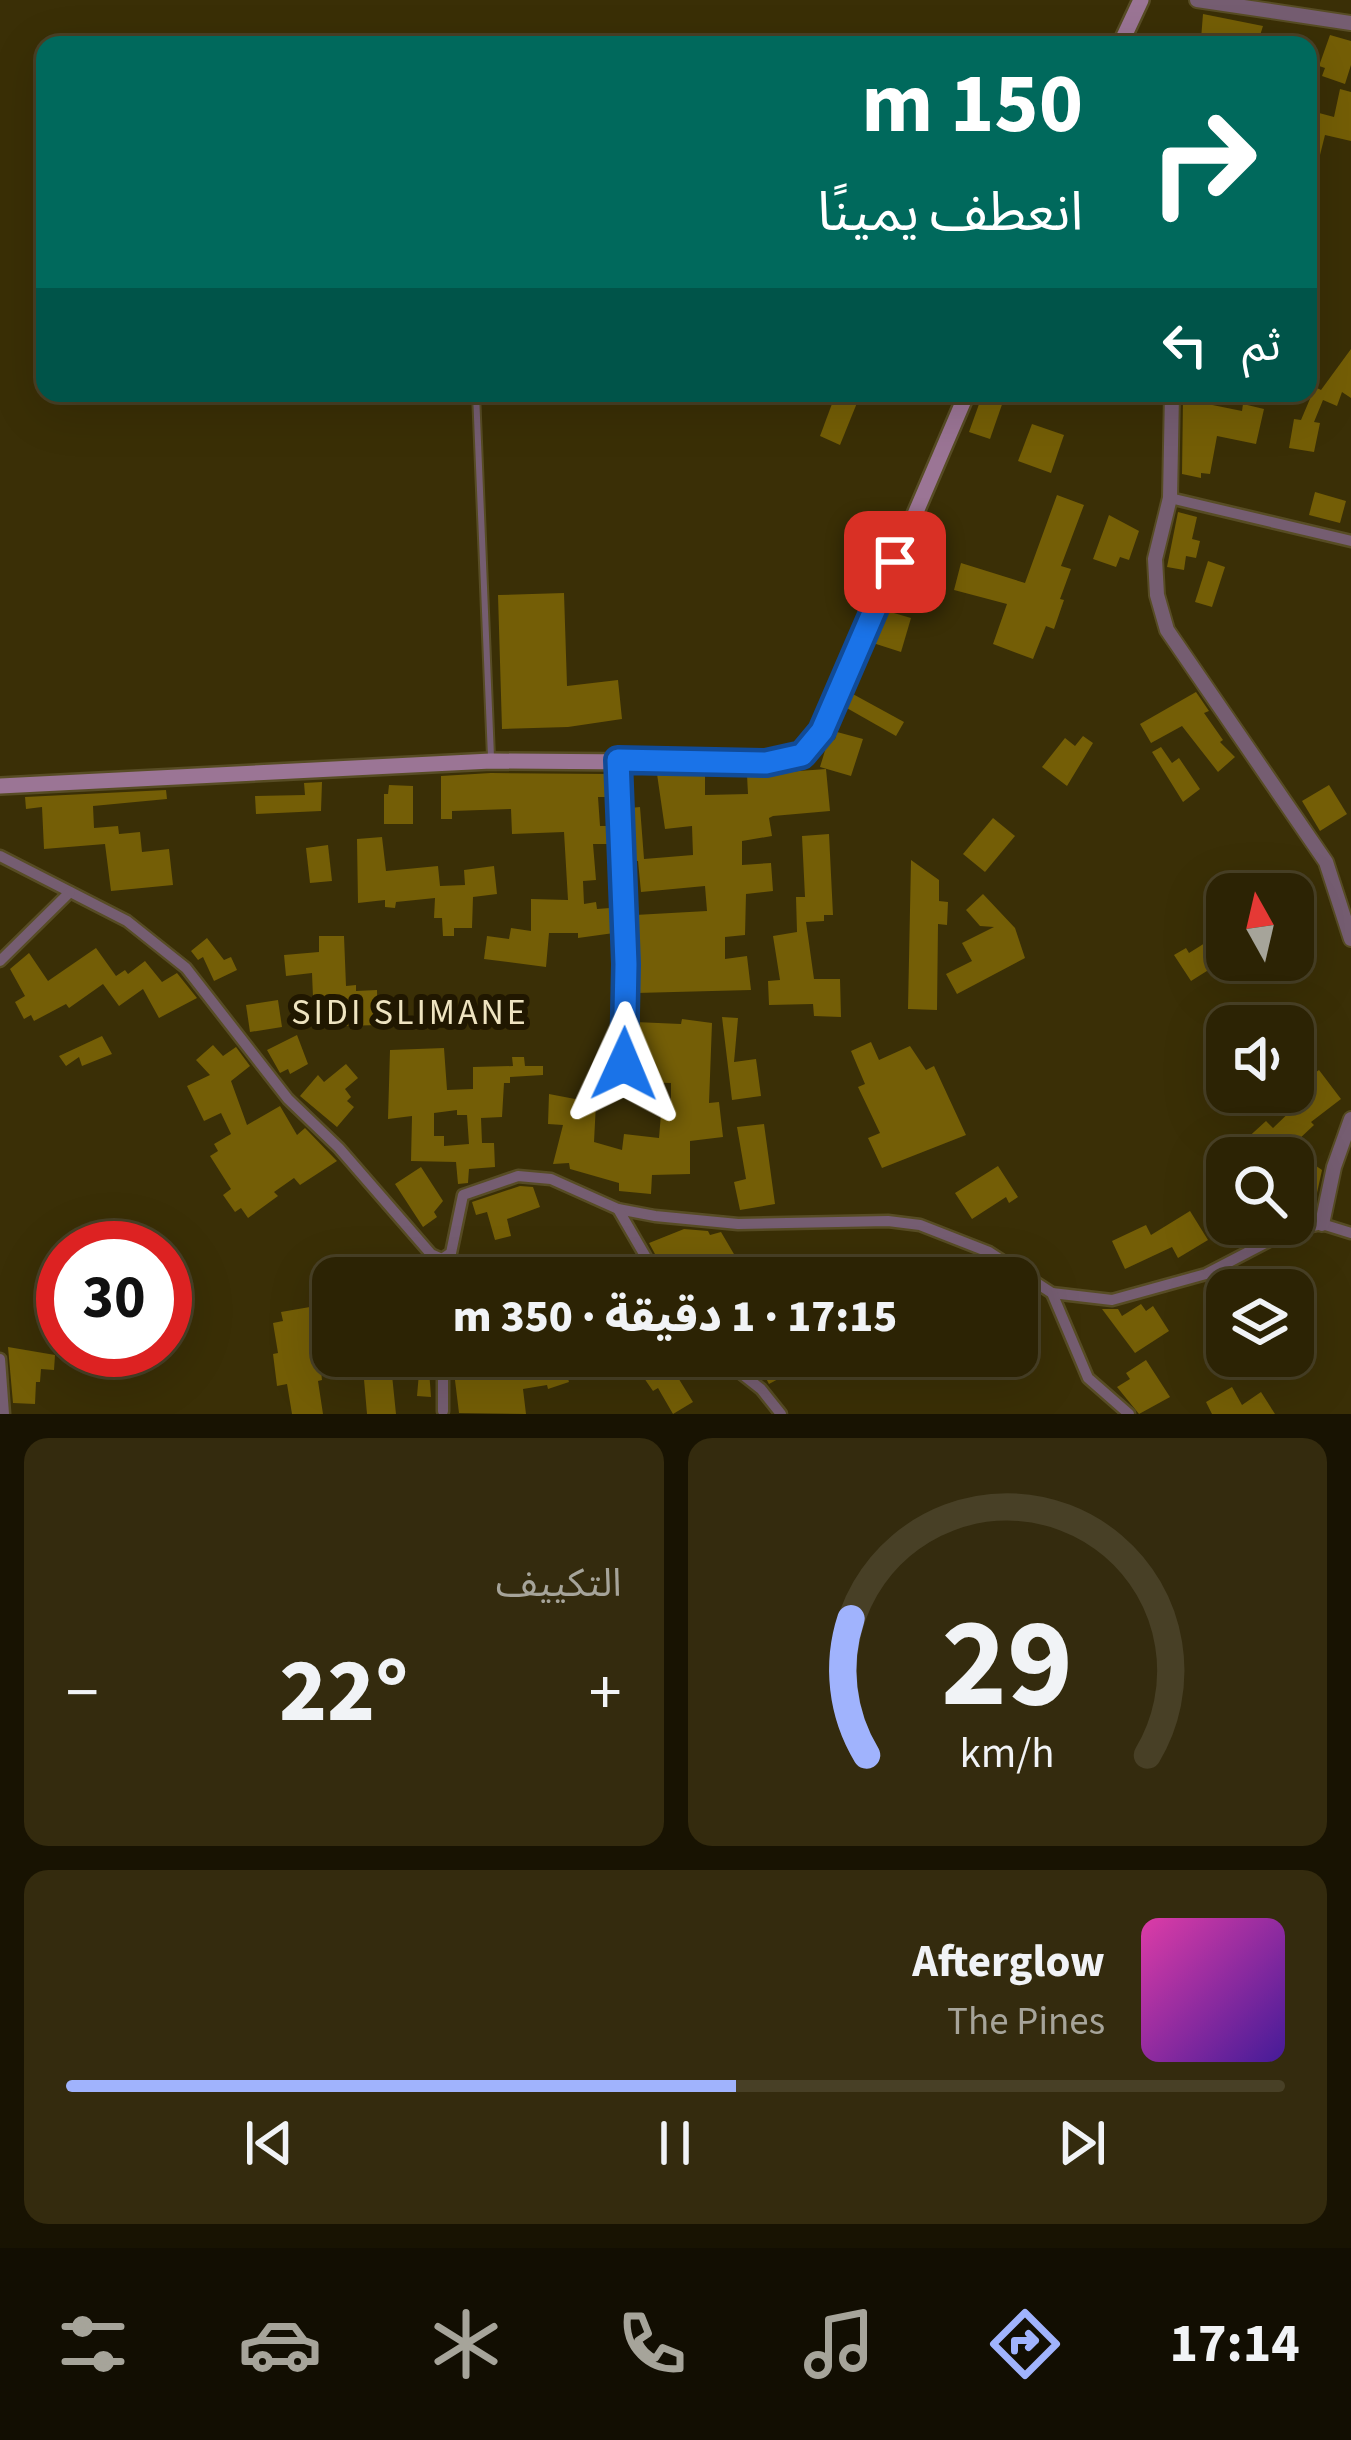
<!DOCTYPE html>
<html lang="ar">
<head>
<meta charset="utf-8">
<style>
  :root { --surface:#2c2304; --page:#342b0e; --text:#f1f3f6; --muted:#a6a49a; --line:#484026; --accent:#a0b3fd }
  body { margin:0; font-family:"Source Sans 3","Noto Sans Arabic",sans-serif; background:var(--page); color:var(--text); direction:rtl; height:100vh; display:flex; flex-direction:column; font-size:45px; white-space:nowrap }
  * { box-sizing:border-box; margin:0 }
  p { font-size:39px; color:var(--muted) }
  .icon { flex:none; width:66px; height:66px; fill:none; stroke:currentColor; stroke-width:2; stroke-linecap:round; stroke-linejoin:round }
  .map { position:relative; height:1414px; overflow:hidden; direction:ltr }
  .side { display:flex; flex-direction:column; gap:24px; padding:24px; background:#181302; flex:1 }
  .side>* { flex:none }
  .guide { position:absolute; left:36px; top:36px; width:1281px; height:366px; border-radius:24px; box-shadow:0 12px 48px #0002,0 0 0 3px var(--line); direction:rtl; background:#00695c; color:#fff; overflow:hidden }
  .needle { width:78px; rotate:352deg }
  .tools { position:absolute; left:1206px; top:873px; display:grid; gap:24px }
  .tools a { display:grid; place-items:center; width:108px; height:108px; border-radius:24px; background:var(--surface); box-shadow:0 12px 48px #0002,0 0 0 3px var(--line); font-size:60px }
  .speed { position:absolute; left:36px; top:1221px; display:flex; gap:24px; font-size:60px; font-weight:700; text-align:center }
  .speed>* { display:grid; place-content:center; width:156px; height:156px; border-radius:50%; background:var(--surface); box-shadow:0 12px 48px #0002,0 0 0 3px var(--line); line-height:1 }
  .speed .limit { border:18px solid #d22; background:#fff; color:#111 }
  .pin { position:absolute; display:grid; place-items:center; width:102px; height:102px; color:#fff; margin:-51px; border-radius:24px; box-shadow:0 6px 18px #0006 }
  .me { position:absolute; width:132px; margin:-66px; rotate:1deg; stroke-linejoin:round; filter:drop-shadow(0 0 9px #0008) }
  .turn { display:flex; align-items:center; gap:42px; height:252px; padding:0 36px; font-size:54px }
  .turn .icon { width:156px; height:156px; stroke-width:2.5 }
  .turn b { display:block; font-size:84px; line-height:102px }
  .then { display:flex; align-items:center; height:114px; padding:0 36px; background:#0003; gap:24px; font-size:45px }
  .big { font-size:90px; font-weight:800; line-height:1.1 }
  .side .tile { flex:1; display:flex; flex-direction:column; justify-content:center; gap:18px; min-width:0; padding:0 42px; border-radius:24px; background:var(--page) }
  .side .dial { align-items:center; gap:0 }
  .dial svg { height:312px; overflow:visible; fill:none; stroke:var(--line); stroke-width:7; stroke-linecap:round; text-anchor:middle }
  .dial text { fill:var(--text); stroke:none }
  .song { display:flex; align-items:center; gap:36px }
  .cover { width:144px; height:144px; border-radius:18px; background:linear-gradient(135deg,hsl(320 70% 55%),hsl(260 70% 35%)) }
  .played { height:12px; border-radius:6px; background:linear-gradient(90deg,var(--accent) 55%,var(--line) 55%) }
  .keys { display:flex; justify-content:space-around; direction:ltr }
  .heat { display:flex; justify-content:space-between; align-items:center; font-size:66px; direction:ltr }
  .side .tiles { flex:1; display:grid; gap:24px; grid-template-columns:1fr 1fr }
  .tile:last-child { grid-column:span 2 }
  .trip { position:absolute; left:312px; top:1257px; width:726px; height:120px; border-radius:24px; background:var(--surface); box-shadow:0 12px 48px #0002,0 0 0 3px var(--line); font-weight:800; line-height:120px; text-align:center; direction:rtl }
  .tabs { display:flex; height:192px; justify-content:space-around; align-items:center; background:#120e02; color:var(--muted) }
  .tabs .icon { width:84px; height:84px }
  .tabs .active { color:var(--accent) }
  .tabs b { font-size:54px; color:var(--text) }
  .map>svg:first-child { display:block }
</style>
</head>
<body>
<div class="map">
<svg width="1351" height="1414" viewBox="0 0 1351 1414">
  <rect width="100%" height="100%" fill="#3a2f06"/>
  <g fill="#745e06" fill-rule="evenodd">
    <polygon points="1203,14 1263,26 1257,45 1217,45 1218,41 1201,39"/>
    <polygon points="1330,35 1351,41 1351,65 1345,84 1322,76 1325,68 1319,66"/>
    <polygon points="1340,89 1351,92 1351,141 1325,135 1312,187 1308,186 1308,110 1334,117"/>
    <polygon points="1351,349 1351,398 1342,392 1337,406 1323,400 1314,422 1320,423 1314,452 1289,448 1294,419 1301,420 1315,387 1321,390"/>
    <polygon points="836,393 861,393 840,445 820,436"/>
    <polygon points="983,393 1006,393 990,439 969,432"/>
    <polygon points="1183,399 1242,411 1243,404 1264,409 1256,444 1217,436 1210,474 1201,473 1201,478 1182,474"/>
    <polygon points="1032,424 1064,435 1051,473 1018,461"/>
    <polygon points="1315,492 1346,501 1340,523 1309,515"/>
    <polygon points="1057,495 1084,505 1061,566 1071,569 1060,599 1064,600 1054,629 1046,626 1033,659 993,644 1007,604 954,590 961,563 1025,583"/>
    <polygon points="1178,512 1197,517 1192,539 1200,541 1196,558 1186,556 1184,570 1167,567"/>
    <polygon points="1109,515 1139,531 1129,560 1120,557 1116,567 1093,559"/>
    <polygon points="1208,561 1225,567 1212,607 1195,602"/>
    <polygon points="564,593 567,686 618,680 622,719 568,727 502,729 498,595"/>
    <polygon points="887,611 911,618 901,652 873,643"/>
    <polygon points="1196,692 1209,711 1204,713 1223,740 1220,742 1235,757 1218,772 1182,726 1151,743 1140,724"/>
    <polygon points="851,693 904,722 896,736 845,707"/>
    <polygon points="837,732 863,739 851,776 820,767 827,744 835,739"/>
    <polygon points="1083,736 1093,743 1067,786 1042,767 1065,738 1075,746"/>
    <polygon points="1161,747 1172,763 1179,758 1200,789 1183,802 1152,752"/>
    <polygon points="826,769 830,811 773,816 769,818 772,836 742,841 742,865 771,863 773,891 746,894 745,935 725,937 725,959 747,956 751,990 636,993 636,955 640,954 635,915 707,911 705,886 641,892 638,861 632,861 630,808 640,807 644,859 693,855 692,826 665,829 657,774 705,775 705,795 748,794 747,775"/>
    <polygon points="491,773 606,774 607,797 598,797 600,826 608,826 608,844 593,844 596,880 583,881 584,904 596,902 597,909 610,908 614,933 578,938 578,933 549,933 546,967 484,959 487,936 509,939 511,928 531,931 531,899 568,900 564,832 512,834 511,809 452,811 452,819 441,819 441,776"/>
    <polygon points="322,782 321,811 256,814 255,796 305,795 304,783"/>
    <polygon points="389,785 413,786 413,824 384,824 384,794 388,794"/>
    <polygon points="1329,785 1347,814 1320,831 1302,801"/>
    <polygon points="166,790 167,799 93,806 94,828 118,826 119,834 140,832 142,852 169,849 173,885 111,891 105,844 44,849 42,807 26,809 25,797"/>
    <polygon points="993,818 1015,836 985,872 963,854"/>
    <polygon points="829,834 833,915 824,915 824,921 806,922 814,979 840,979 841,1017 814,1016 813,1004 769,1005 768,981 780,980 773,936 797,932 796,897 805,897 802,836"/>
    <polygon points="382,837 386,871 438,866 440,886 465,885 464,870 494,866 497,894 473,897 472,928 454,928 454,936 443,936 442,918 434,918 435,898 396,902 395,908 385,907 385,900 358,903 357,839"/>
    <polygon points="328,845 332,881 310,883 306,848"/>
    <polygon points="911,860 939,880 939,901 948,902 947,925 938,924 937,1010 908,1009"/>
    <polygon points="983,894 1015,928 1025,958 957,994 946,974 972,961 962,943 994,927 980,926 966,910"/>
    <polygon points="319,936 344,936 346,986 356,985 356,991 377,990 378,1025 312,1027 323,1021 314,1022 312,973 286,976 284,955 319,952"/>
    <polygon points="207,938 224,960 231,957 237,970 214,981 203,957 198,960 191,951"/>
    <polygon points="1223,941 1227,960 1244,960 1227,971 1227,978 1218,964 1191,981 1174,955 1186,948 1189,953 1205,943 1210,949"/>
    <polygon points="96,948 116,976 125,970 128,974 145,961 162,982 177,973 197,998 159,1018 143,989 119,1006 103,984 69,1008 66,1004 34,1021 31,1015 24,1019 15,1002 25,996 10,969 29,953 48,981"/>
    <polygon points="278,1000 282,1027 250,1032 246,1005"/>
    <polygon points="722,1017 738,1018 734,1062 756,1059 761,1096 732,1100"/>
    <polygon points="682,1019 712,1023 709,1103 719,1102 723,1137 690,1141 690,1174 652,1175 651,1194 619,1191 619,1183 570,1169 569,1163 553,1164 563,1125 548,1124 549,1094 596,1103 594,1142 622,1150 624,1134 659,1138 661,1114 671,1113 671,1083 625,1082 626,1072 634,1064 635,1022 681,1024"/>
    <polygon points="297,1035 308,1064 290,1074 288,1069 280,1073 267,1050"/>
    <polygon points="102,1036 112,1054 82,1066 79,1057 66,1066 59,1056"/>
    <polygon points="871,1042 879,1060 910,1046 926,1070 934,1066 966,1135 882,1168 868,1138 880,1133 858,1087 865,1084 851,1051"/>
    <polygon points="213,1045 223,1056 236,1047 250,1066 231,1081 247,1125 280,1106 297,1135 305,1128 337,1161 300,1185 294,1178 274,1192 278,1196 248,1218 241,1208 235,1212 223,1195 231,1189 210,1156 218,1151 214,1144 231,1134 221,1113 204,1121 187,1086 210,1075 196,1060"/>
    <path d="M444,1048L447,1090L473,1089V1067L513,1066L512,1057H524L525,1066H543V1075L510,1077V1083H504L502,1117L481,1118L482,1143H494L495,1167L469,1169L468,1183L458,1184L456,1162L411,1161L412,1116L388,1119L390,1050ZM457,1110V1115H467L469,1144L444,1146V1136H434V1113Z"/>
    <polygon points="346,1064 358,1078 345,1089 351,1097 347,1101 354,1107 337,1127 300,1096 318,1075 324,1082"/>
    <polygon points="1319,1070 1341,1099 1311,1122 1314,1125 1279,1158 1265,1143 1254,1154 1243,1142 1266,1121 1273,1128 1297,1105 1288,1093"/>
    <polygon points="764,1124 775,1204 740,1210 734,1182 746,1179 737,1127"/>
    <polygon points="1293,1150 1322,1170 1317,1193 1308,1206 1293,1196"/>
    <polygon points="998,1166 1018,1197 1009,1203 1006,1197 972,1219 955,1193"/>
    <polygon points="421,1167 443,1201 434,1212 437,1217 423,1227 395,1184"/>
    <polygon points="520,1186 533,1187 540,1207 507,1219 511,1236 495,1240 487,1212 476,1215 472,1202"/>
    <polygon points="1190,1211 1208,1240 1178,1258 1172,1247 1125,1269 1112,1241 1146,1225 1151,1235"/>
    <polygon points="684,1229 708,1231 710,1235 721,1232 741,1266 745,1263 755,1278 722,1278 727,1272 714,1278 701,1278 692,1263 667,1276 649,1243"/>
    <polygon points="333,1303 333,1351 319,1352 322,1380 318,1381 323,1414 292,1414 287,1384 277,1386 273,1354 278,1353 273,1323 283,1321 281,1312"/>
    <polygon points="1141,1304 1146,1311 1153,1306 1169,1331 1135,1353 1102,1309 1118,1309 1122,1316"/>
    <polygon points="8,1347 55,1355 54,1370 41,1369 40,1382 36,1382 35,1404 13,1403"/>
    <polygon points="383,1356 428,1356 431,1397 417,1396 419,1373 392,1375 396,1414 367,1414 363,1368 384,1365"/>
    <polygon points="477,1356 599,1356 604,1372 590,1376 587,1368 567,1375 569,1382 548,1389 547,1385 523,1389 526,1414 459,1413 453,1364 478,1362"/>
    <polygon points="754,1356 800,1356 804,1365 769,1384"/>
    <polygon points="1146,1360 1170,1397 1139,1414 1117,1387 1130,1379 1126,1373"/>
    <polygon points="669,1363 693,1402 673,1414 658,1388 653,1391 644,1378"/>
    <polygon points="1232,1387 1242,1405 1261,1392 1275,1414 1212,1414 1206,1402"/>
  </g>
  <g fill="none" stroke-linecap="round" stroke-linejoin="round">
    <g stroke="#574c24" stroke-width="10">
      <polyline id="service" points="476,393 491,757"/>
    </g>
    <g stroke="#574c24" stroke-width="15">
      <g id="minor">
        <polyline points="1170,498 1351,541"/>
        <polyline points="618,760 627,964 624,1063"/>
        <polyline points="0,856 127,921 186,968 288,1099 339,1148 431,1254 442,1259 451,1253 463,1195 518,1176 551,1179 618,1209 655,1216 738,1224 888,1221 920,1225 989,1252 1052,1293 1112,1300 1206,1274 1277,1237 1303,1228 1322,1224 1351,1233"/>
        <polyline points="0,961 70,892"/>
        <polyline points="618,1209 658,1278"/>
        <polyline points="1052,1293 1088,1378 1129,1414"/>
        <polyline points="443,1356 443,1411"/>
        <polyline points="719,1356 761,1389 781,1414"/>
        <polyline points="0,1359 4,1414"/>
      </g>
    </g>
    <g stroke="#574c24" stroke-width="18">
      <g id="tertiary">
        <polyline points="1197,0 1351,23"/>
        <polyline points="1172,393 1170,498 1155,559 1157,595 1167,630 1326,862 1351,939"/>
        <polyline points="1322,1224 1334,1167 1351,1119"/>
      </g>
    </g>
    <g stroke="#574c24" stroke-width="20">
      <g id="secondary">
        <polyline points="1120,45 1141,0"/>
        <polyline points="0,786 491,761 766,763 802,755 822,731 967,393"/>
      </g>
    </g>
    <use href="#service" stroke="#755d71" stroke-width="6"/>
    <use href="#minor" stroke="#755d71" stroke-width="10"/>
    <use href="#tertiary" stroke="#755d71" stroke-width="14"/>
    <use href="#secondary" stroke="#9b7595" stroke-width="15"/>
  </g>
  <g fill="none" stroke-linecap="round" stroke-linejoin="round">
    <g stroke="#114b97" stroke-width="30">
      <polyline id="route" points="624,1064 626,964 618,760 766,763 802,755 822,731 895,562"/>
    </g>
    <use href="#route" stroke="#1a73e8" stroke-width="21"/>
  </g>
  <g text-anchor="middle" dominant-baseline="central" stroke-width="12" stroke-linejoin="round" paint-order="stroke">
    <g font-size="36" letter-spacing="3" fill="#eee3c0" stroke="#201700">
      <text x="410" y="1012">SIDI SLIMANE</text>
    </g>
  </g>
</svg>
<div class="tools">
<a><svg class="needle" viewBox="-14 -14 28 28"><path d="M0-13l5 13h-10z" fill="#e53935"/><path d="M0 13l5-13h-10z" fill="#a6a49a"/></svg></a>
<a><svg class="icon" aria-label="sound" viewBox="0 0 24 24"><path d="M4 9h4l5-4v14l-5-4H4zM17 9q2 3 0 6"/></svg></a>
<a><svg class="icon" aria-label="search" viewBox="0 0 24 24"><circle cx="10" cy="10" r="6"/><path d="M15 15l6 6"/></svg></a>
<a><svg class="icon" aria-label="layers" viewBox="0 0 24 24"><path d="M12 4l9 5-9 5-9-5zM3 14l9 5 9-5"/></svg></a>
</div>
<div class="speed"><div class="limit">30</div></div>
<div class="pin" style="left:895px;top:562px;background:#d93025"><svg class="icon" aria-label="arrive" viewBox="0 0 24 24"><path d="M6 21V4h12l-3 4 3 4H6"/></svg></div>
<svg class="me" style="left:624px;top:1064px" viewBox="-20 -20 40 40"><path d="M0-17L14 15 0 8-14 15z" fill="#1a73e8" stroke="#fff" stroke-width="4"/></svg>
<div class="trip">17:15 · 1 دقيقة · 350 m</div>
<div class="guide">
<div class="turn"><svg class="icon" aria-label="right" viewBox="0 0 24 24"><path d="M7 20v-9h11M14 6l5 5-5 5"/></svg><div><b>150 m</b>انعطف يمينًا</div></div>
<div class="then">ثم<svg class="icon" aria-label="left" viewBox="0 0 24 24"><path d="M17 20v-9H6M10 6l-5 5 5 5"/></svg></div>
</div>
</div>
<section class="side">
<div class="tiles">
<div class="tile dial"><svg viewBox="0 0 100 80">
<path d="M14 69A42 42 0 1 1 86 69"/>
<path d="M14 69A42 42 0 0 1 10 34" stroke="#a0b3fd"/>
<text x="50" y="56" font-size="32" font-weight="700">29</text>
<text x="50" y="72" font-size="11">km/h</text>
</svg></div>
<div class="tile"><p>التكييف</p>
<div class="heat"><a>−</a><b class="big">22°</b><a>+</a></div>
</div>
<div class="tile">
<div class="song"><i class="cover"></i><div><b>Afterglow</b><p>The Pines</p></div></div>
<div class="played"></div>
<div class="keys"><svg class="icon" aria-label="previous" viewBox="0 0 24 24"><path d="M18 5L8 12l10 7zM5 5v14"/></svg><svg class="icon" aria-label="pause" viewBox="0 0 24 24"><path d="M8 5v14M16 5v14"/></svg><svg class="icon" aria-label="next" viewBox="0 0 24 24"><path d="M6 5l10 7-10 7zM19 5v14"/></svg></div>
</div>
</div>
</section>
<nav class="tabs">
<b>17:14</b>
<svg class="icon active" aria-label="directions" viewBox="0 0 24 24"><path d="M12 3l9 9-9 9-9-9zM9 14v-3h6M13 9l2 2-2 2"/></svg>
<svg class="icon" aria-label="music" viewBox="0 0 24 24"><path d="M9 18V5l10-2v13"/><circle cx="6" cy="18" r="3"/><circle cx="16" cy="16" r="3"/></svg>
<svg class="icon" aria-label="phone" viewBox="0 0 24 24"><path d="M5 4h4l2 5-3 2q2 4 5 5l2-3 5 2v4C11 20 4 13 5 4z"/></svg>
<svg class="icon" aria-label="climate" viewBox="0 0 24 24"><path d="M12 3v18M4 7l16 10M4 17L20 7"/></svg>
<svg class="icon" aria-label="car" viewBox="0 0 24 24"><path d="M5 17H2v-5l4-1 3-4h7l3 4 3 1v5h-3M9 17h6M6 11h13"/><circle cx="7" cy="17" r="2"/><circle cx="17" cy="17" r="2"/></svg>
<svg class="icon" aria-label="filters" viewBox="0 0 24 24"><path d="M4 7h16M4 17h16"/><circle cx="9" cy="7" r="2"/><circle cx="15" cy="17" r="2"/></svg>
</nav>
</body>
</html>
